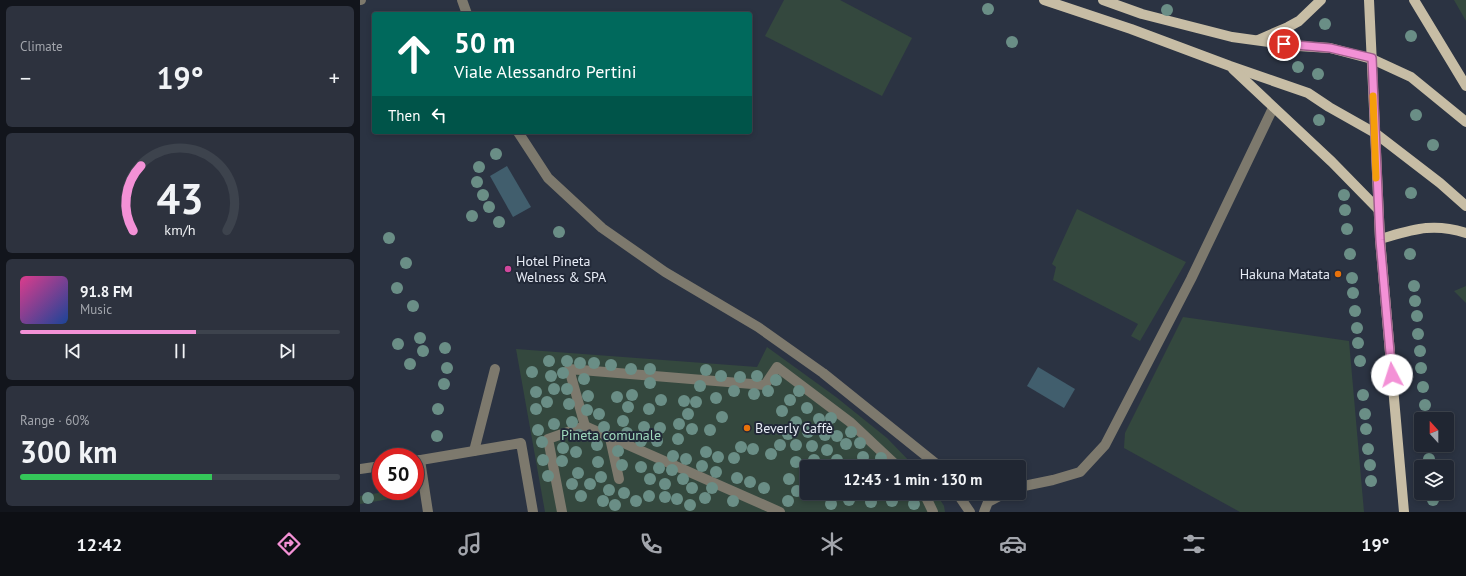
<!DOCTYPE html>
<html lang="en">
<head>
<meta charset="utf-8">
<style>
  :root { --surface:#202632; --page:#2d323e; --text:#f1f3f6; --muted:#a2a5ac; --line:#3d434d; --accent:#f391d6 }
  body { margin:0; font-family:"PT Sans",sans-serif; background:var(--page); color:var(--text); height:100vh; display:flex; flex-direction:column; font-size:15px; white-space:nowrap }
  * { box-sizing:border-box; margin:0 }
  p { font-size:13px; color:var(--muted) }
  .icon { flex:none; width:22px; height:22px; fill:none; stroke:currentColor; stroke-width:2; stroke-linecap:round; stroke-linejoin:round }
  .map { position:relative; flex:1; overflow:hidden }
  .panel { display:flex; flex-direction:column; gap:6px; padding:6px; background:#12151c; width:360px }
  .panel>* { flex:none }
  .guide { position:absolute; left:12px; top:12px; width:380px; height:122px; border-radius:4px; box-shadow:0 2px 6px #0003,0 0 0 1px var(--line); background:#00695c; color:#fff; overflow:hidden }
  .needle { width:26px; rotate:339deg }
  .tools { position:absolute; left:1054px; top:412px; display:grid; gap:8px }
  .tools a { display:grid; place-items:center; width:40px; height:40px; border-radius:4px; background:var(--surface); box-shadow:0 2px 6px #0003,0 0 0 1px var(--line); font-size:20px }
  .speed { position:absolute; left:12px; top:448px; display:flex; gap:8px; font-size:20px; font-weight:700; text-align:center }
  .speed>* { display:grid; place-content:center; width:52px; height:52px; border-radius:50%; background:var(--surface); box-shadow:0 2px 6px #0003,0 0 0 1px var(--line); line-height:1 }
  .speed .limit { border:6px solid #d22; background:#fff; color:#111 }
  .pin { position:absolute; display:grid; place-items:center; width:34px; height:34px; color:#fff; margin:-17px; border:2px solid #fff; border-radius:50%; box-shadow:0 1px 4px #0007 }
  .me { position:absolute; width:44px; margin:-22px; rotate:355deg; stroke-linejoin:round; filter:drop-shadow(0 0 3px #0008) }
  .turn { display:flex; align-items:center; gap:14px; height:84px; padding:0 16px; font-size:18px }
  .turn .icon { width:52px; height:52px; stroke-width:2.5 }
  .turn b { display:block; font-size:28px; line-height:34px }
  .then { display:flex; align-items:center; height:38px; padding:0 16px; background:#0003; gap:8px; font-size:15px }
  .big { font-size:30px; font-weight:700; line-height:1.1 }
  .panel .tile { flex:1; display:flex; flex-direction:column; justify-content:center; gap:6px; min-width:0; padding:0 14px; border-radius:6px; background:var(--page) }
  .panel .dial { align-items:center; gap:0 }
  .dial svg { height:104px; overflow:visible; fill:none; stroke:var(--line); stroke-width:7; stroke-linecap:round; text-anchor:middle }
  .dial text { fill:var(--text); stroke:none }
  .song { display:flex; align-items:center; gap:12px }
  .cover { width:48px; height:48px; border-radius:6px; background:linear-gradient(135deg,hsl(330 70% 55%),hsl(220 70% 35%)) }
  .played { height:4px; border-radius:2px; background:linear-gradient(90deg,var(--accent) 55%,var(--line) 55%) }
  .keys { display:flex; justify-content:space-around; direction:ltr }
  .heat { display:flex; justify-content:space-between; align-items:center; font-size:22px; direction:ltr }
  .charge { height:6px; border-radius:3px; background:linear-gradient(90deg,#34c759 60%,var(--line) 0) }
  .trip { position:absolute; left:440px; top:460px; width:226px; height:40px; border-radius:4px; background:var(--surface); box-shadow:0 2px 6px #0003,0 0 0 1px var(--line); font-weight:700; line-height:40px; text-align:center }
  .tabs { display:flex; height:64px; justify-content:space-around; align-items:center; background:#0d0f14; color:var(--muted) }
  .tabs .icon { width:28px; height:28px }
  .tabs .on { color:var(--accent) }
  .tabs b { font-size:18px; color:var(--text) }
  main { display:flex; flex:1; min-height:0 }
  .map>svg:first-child { display:block }
</style>
</head>
<body>
<main>
<section class="panel">
<div class="tile"><p>Climate</p>
<div class="heat"><a>−</a><b class="big">19°</b><a>+</a></div>
</div>
<div class="tile dial"><svg viewBox="0 0 100 80">
<path d="M14 69A42 42 0 1 1 86 69"/>
<path d="M14 69A42 42 0 0 1 20 19" stroke="#f391d6"/>
<text x="50" y="56" font-size="32" font-weight="700">43</text>
<text x="50" y="72" font-size="11">km/h</text>
</svg></div>
<div class="tile">
<div class="song"><i class="cover"></i><div><b>91.8 FM</b><p>Music</p></div></div>
<div class="played"></div>
<div class="keys"><svg class="icon" aria-label="previous" viewBox="0 0 24 24"><path d="M18 5L8 12l10 7zM5 5v14"/></svg><svg class="icon" aria-label="pause" viewBox="0 0 24 24"><path d="M8 5v14M16 5v14"/></svg><svg class="icon" aria-label="next" viewBox="0 0 24 24"><path d="M6 5l10 7-10 7zM19 5v14"/></svg></div>
</div>
<div class="tile"><p>Range · 60%</p><b class="big">300 km</b><div class="charge"></div></div>
</section>
<div class="map">
<svg width="1106" height="512" viewBox="0 0 1106 512">
  <rect width="100%" height="100%" fill="#2b3342"/>
  <g fill="#34483e">
    <polygon points="424,0 480,0 552,38 522,96 405,36"/>
    <polygon points="1094,0 1106,0 1106,21"/>
    <polygon points="717,209 826,262 780,341 771,336 778,324 693,280 696,267 692,264"/>
    <polygon points="1106,286 1106,303 1094,291"/>
    <polygon points="823,317 989,341 1004,512 880,512 764,448 765,433"/>
    <polygon points="407,347 476,397 527,438 555,467 447,467 447,493 576,493 584,506 585,512 185,512 156,349 397,367"/>
    <polygon points="30,491 46,491 47,496 0,504 0,496"/>
  </g>
  <g fill="#415e6d">
    <polygon points="147,166 171,207 153,217 130,176"/>
    <polygon points="678,367 715,389 704,408 667,386"/>
  </g>
  <g fill="none" stroke-linecap="round" stroke-linejoin="round">
    <g stroke="#7d796d" stroke-width="10">
      <polyline points="0,0 1,0"/>
      <polyline points="102,0 107,14"/>
      <polyline points="158,132 188,178 242,228 305,272 398,327 463,373 580,467"/>
      <polyline points="225,426 420,512"/>
      <polyline points="250,438 259,479"/>
      <polyline points="114,451 135,369"/>
      <polyline points="60,460 68,512"/>
      <polyline points="55,461 161,443 173,512"/>
      <polyline points="0,469 21,466"/>
      <polyline points="659,487 693,480 720,472 745,445 831,279 913,108"/>
      <polyline points="564,493 573,512"/>
      <polyline points="597,493 610,512"/>
      <polyline points="202,512 188,439 225,426 209,369 405,385 417,367 490,422 538,467"/>
      <polyline points="624,512 628,502 645,493"/>
    </g>
    <g stroke="#c7bda5" stroke-width="10">
      <polyline points="684,0 771,29 870,66 948,93 969,107 1015,133 1080,183 1106,206"/>
      <polyline points="743,0 782,14 872,37 938,46 970,48 1012,59 1051,77 1106,122"/>
      <polyline points="1009,0 1020,239 1044,512"/>
      <polyline points="1054,0 1106,86"/>
      <polyline points="898,40 928,27 939,21 961,0"/>
      <polyline points="873,69 972,162 1018,209"/>
      <path d="M1020,239C1052,230 1072,222 1106,233"/>
    </g>
  </g>
  <g fill="#6a8e86">
    <circle cx="628" cy="9" r="6"/>
    <circle cx="807" cy="10" r="6"/>
    <circle cx="965" cy="24" r="6"/>
    <circle cx="1051" cy="36" r="6"/>
    <circle cx="652" cy="42" r="6"/>
    <circle cx="938" cy="67" r="6"/>
    <circle cx="958" cy="74" r="6"/>
    <circle cx="1056" cy="115" r="6"/>
    <circle cx="959" cy="120" r="6"/>
    <circle cx="1073" cy="145" r="6"/>
    <circle cx="136" cy="154" r="6"/>
    <circle cx="119" cy="167" r="6"/>
    <circle cx="117" cy="182" r="6"/>
    <circle cx="1051" cy="193" r="6"/>
    <circle cx="123" cy="195" r="6"/>
    <circle cx="984" cy="195" r="6"/>
    <circle cx="129" cy="207" r="6"/>
    <circle cx="985" cy="210" r="6"/>
    <circle cx="112" cy="216" r="6"/>
    <circle cx="139" cy="222" r="6"/>
    <circle cx="987" cy="229" r="6"/>
    <circle cx="199" cy="232" r="6"/>
    <circle cx="29" cy="238" r="6"/>
    <circle cx="990" cy="254" r="6"/>
    <circle cx="1050" cy="254" r="6"/>
    <circle cx="46" cy="263" r="6"/>
    <circle cx="992" cy="278" r="6"/>
    <circle cx="1054" cy="286" r="6"/>
    <circle cx="37" cy="288" r="6"/>
    <circle cx="993" cy="293" r="6"/>
    <circle cx="1055" cy="301" r="6"/>
    <circle cx="53" cy="306" r="6"/>
    <circle cx="995" cy="311" r="6"/>
    <circle cx="1057" cy="316" r="6"/>
    <circle cx="997" cy="328" r="6"/>
    <circle cx="1058" cy="334" r="6"/>
    <circle cx="60" cy="338" r="6"/>
    <circle cx="998" cy="343" r="6"/>
    <circle cx="38" cy="344" r="6"/>
    <circle cx="85" cy="348" r="6"/>
    <circle cx="63" cy="351" r="6"/>
    <circle cx="1060" cy="351" r="6"/>
    <circle cx="189" cy="361" r="6"/>
    <circle cx="207" cy="361" r="6"/>
    <circle cx="1000" cy="361" r="6"/>
    <circle cx="220" cy="363" r="6"/>
    <circle cx="234" cy="363" r="6"/>
    <circle cx="50" cy="364" r="6"/>
    <circle cx="251" cy="365" r="6"/>
    <circle cx="87" cy="368" r="6"/>
    <circle cx="1061" cy="368" r="6"/>
    <circle cx="271" cy="369" r="6"/>
    <circle cx="290" cy="369" r="6"/>
    <circle cx="346" cy="370" r="6"/>
    <circle cx="172" cy="372" r="6"/>
    <circle cx="203" cy="373" r="6"/>
    <circle cx="191" cy="376" r="6"/>
    <circle cx="361" cy="376" r="6"/>
    <circle cx="397" cy="376" r="6"/>
    <circle cx="380" cy="377" r="6"/>
    <circle cx="224" cy="379" r="6"/>
    <circle cx="416" cy="380" r="6"/>
    <circle cx="290" cy="383" r="6"/>
    <circle cx="84" cy="384" r="6"/>
    <circle cx="340" cy="386" r="6"/>
    <circle cx="1063" cy="387" r="6"/>
    <circle cx="194" cy="389" r="6"/>
    <circle cx="207" cy="389" r="6"/>
    <circle cx="374" cy="391" r="6"/>
    <circle cx="408" cy="391" r="6"/>
    <circle cx="439" cy="391" r="6"/>
    <circle cx="176" cy="392" r="6"/>
    <circle cx="394" cy="394" r="6"/>
    <circle cx="272" cy="395" r="6"/>
    <circle cx="1003" cy="395" r="6"/>
    <circle cx="228" cy="396" r="6"/>
    <circle cx="257" cy="397" r="6"/>
    <circle cx="356" cy="398" r="6"/>
    <circle cx="301" cy="400" r="6"/>
    <circle cx="430" cy="400" r="6"/>
    <circle cx="324" cy="401" r="6"/>
    <circle cx="187" cy="402" r="6"/>
    <circle cx="336" cy="402" r="6"/>
    <circle cx="209" cy="404" r="6"/>
    <circle cx="1065" cy="405" r="6"/>
    <circle cx="268" cy="407" r="6"/>
    <circle cx="447" cy="408" r="6"/>
    <circle cx="78" cy="409" r="6"/>
    <circle cx="176" cy="409" r="6"/>
    <circle cx="289" cy="409" r="6"/>
    <circle cx="227" cy="410" r="6"/>
    <circle cx="422" cy="411" r="6"/>
    <circle cx="239" cy="414" r="6"/>
    <circle cx="328" cy="414" r="6"/>
    <circle cx="1005" cy="414" r="6"/>
    <circle cx="362" cy="417" r="6"/>
    <circle cx="471" cy="418" r="6"/>
    <circle cx="459" cy="419" r="6"/>
    <circle cx="263" cy="421" r="6"/>
    <circle cx="212" cy="422" r="6"/>
    <circle cx="436" cy="422" r="6"/>
    <circle cx="194" cy="424" r="6"/>
    <circle cx="319" cy="424" r="6"/>
    <circle cx="244" cy="427" r="6"/>
    <circle cx="284" cy="427" r="6"/>
    <circle cx="300" cy="428" r="6"/>
    <circle cx="332" cy="429" r="6"/>
    <circle cx="1006" cy="429" r="6"/>
    <circle cx="178" cy="430" r="6"/>
    <circle cx="350" cy="430" r="6"/>
    <circle cx="448" cy="432" r="6"/>
    <circle cx="491" cy="432" r="6"/>
    <circle cx="267" cy="433" r="6"/>
    <circle cx="428" cy="434" r="6"/>
    <circle cx="219" cy="435" r="6"/>
    <circle cx="465" cy="435" r="6"/>
    <circle cx="77" cy="436" r="6"/>
    <circle cx="477" cy="436" r="6"/>
    <circle cx="318" cy="439" r="6"/>
    <circle cx="281" cy="441" r="6"/>
    <circle cx="297" cy="441" r="6"/>
    <circle cx="182" cy="442" r="6"/>
    <circle cx="500" cy="443" r="6"/>
    <circle cx="486" cy="444" r="6"/>
    <circle cx="237" cy="445" r="6"/>
    <circle cx="420" cy="445" r="6"/>
    <circle cx="436" cy="445" r="6"/>
    <circle cx="452" cy="446" r="6"/>
    <circle cx="381" cy="447" r="6"/>
    <circle cx="203" cy="448" r="6"/>
    <circle cx="393" cy="449" r="6"/>
    <circle cx="1008" cy="449" r="6"/>
    <circle cx="467" cy="450" r="6"/>
    <circle cx="258" cy="451" r="6"/>
    <circle cx="216" cy="452" r="6"/>
    <circle cx="346" cy="452" r="6"/>
    <circle cx="411" cy="454" r="6"/>
    <circle cx="313" cy="456" r="6"/>
    <circle cx="358" cy="457" r="6"/>
    <circle cx="503" cy="457" r="6"/>
    <circle cx="374" cy="458" r="6"/>
    <circle cx="521" cy="458" r="6"/>
    <circle cx="326" cy="459" r="6"/>
    <circle cx="1069" cy="459" r="6"/>
    <circle cx="183" cy="460" r="6"/>
    <circle cx="454" cy="460" r="6"/>
    <circle cx="477" cy="460" r="6"/>
    <circle cx="202" cy="461" r="6"/>
    <circle cx="238" cy="462" r="6"/>
    <circle cx="436" cy="462" r="6"/>
    <circle cx="262" cy="465" r="6"/>
    <circle cx="1010" cy="465" r="6"/>
    <circle cx="342" cy="466" r="6"/>
    <circle cx="281" cy="467" r="6"/>
    <circle cx="299" cy="468" r="6"/>
    <circle cx="312" cy="470" r="6"/>
    <circle cx="356" cy="472" r="6"/>
    <circle cx="218" cy="473" r="6"/>
    <circle cx="188" cy="476" r="6"/>
    <circle cx="241" cy="477" r="6"/>
    <circle cx="377" cy="478" r="6"/>
    <circle cx="290" cy="479" r="6"/>
    <circle cx="323" cy="479" r="6"/>
    <circle cx="429" cy="479" r="6"/>
    <circle cx="1011" cy="481" r="6"/>
    <circle cx="390" cy="482" r="6"/>
    <circle cx="212" cy="484" r="6"/>
    <circle cx="230" cy="484" r="6"/>
    <circle cx="305" cy="484" r="6"/>
    <circle cx="332" cy="488" r="6"/>
    <circle cx="352" cy="488" r="6"/>
    <circle cx="404" cy="488" r="6"/>
    <circle cx="249" cy="490" r="6"/>
    <circle cx="437" cy="491" r="6"/>
    <circle cx="264" cy="493" r="6"/>
    <circle cx="221" cy="496" r="6"/>
    <circle cx="289" cy="496" r="6"/>
    <circle cx="305" cy="497" r="6"/>
    <circle cx="8" cy="498" r="6"/>
    <circle cx="345" cy="498" r="6"/>
    <circle cx="317" cy="499" r="6"/>
    <circle cx="489" cy="500" r="6"/>
    <circle cx="1073" cy="500" r="6"/>
    <circle cx="243" cy="501" r="6"/>
    <circle cx="276" cy="501" r="6"/>
    <circle cx="373" cy="501" r="6"/>
    <circle cx="428" cy="501" r="6"/>
    <circle cx="532" cy="501" r="6"/>
    <circle cx="511" cy="502" r="6"/>
    <circle cx="471" cy="504" r="6"/>
    <circle cx="554" cy="504" r="6"/>
    <circle cx="255" cy="505" r="6"/>
    <circle cx="330" cy="505" r="6"/>
  </g>
  <g fill="none" stroke-linecap="round" stroke-linejoin="round">
    <g stroke="#9e5e8b" stroke-width="10">
      <polyline id="route" points="924,44 970,48 1012,58 1020,240 1032,375"/>
    </g>
    <use href="#route" stroke="#f391d6" stroke-width="7"/>
    <polyline stroke="#f59e0b" stroke-width="7" points="1013,96 1016,178"/>
  </g>
  <circle fill="#d1479c" stroke="#222938" stroke-width="1.5" cx="148" cy="269" r="4"/>
  <g fill="#e8710a" stroke="#222938" stroke-width="1.5">
    <circle cx="978" cy="274" r="4"/>
    <circle cx="387" cy="428" r="4"/>
  </g>
  <g text-anchor="middle" dominant-baseline="central" stroke-width="4" stroke-linejoin="round" paint-order="stroke">
    <g font-size="14" fill="#e7ecf6" stroke="#222938" text-anchor="start">
      <text x="156" y="261">Hotel Pineta<tspan x="156" dy="16">Welness &amp; SPA</tspan></text>
      <text x="970" y="274" text-anchor="end">Hakuna Matata</text>
      <text x="395" y="428">Beverly Caffè</text>
    </g>
    <g font-size="14" fill="#9ed9bd" stroke="#222938">
      <text x="251" y="435">Pineta comunale</text>
    </g>
  </g>
</svg>
<div class="tools">
<a><svg class="needle" viewBox="-14 -14 28 28"><path d="M0-13l5 13h-10z" fill="#e53935"/><path d="M0 13l5-13h-10z" fill="#a2a5ac"/></svg></a>
<a><svg class="icon" aria-label="layers" viewBox="0 0 24 24"><path d="M12 4l9 5-9 5-9-5zM3 14l9 5 9-5"/></svg></a>
</div>
<div class="speed"><div class="limit">50</div></div>
<div class="pin" style="left:924px;top:44px;background:#d93025"><svg class="icon" aria-label="arrive" viewBox="0 0 24 24"><path d="M6 21V4h12l-3 4 3 4H6"/></svg></div>
<svg class="me" style="left:1032px;top:375px" viewBox="-20 -20 40 40"><circle r="19" fill="#fff"/><path d="M0-13L10 11 0 6-10 11z" fill="#f391d6"/></svg>
<div class="trip">12:43 · 1 min · 130 m</div>
<div class="guide">
<div class="turn"><svg class="icon" aria-label="ahead" viewBox="0 0 24 24"><path d="M12 20V5M6 11l6-6 6 6"/></svg><div><b>50 m</b>Viale Alessandro Pertini</div></div>
<div class="then">Then<svg class="icon" aria-label="left" viewBox="0 0 24 24"><path d="M17 20v-9H6M10 6l-5 5 5 5"/></svg></div>
</div>
</div>
</main>
<nav class="tabs">
<b>12:42</b>
<svg class="icon on" aria-label="directions" viewBox="0 0 24 24"><path d="M12 3l9 9-9 9-9-9zM9 14v-3h6M13 9l2 2-2 2"/></svg>
<svg class="icon" aria-label="music" viewBox="0 0 24 24"><path d="M9 18V5l10-2v13"/><circle cx="6" cy="18" r="3"/><circle cx="16" cy="16" r="3"/></svg>
<svg class="icon" aria-label="phone" viewBox="0 0 24 24"><path d="M5 4h4l2 5-3 2q2 4 5 5l2-3 5 2v4C11 20 4 13 5 4z"/></svg>
<svg class="icon" aria-label="climate" viewBox="0 0 24 24"><path d="M12 3v18M4 7l16 10M4 17L20 7"/></svg>
<svg class="icon" aria-label="car" viewBox="0 0 24 24"><path d="M5 17H2v-5l4-1 3-4h7l3 4 3 1v5h-3M9 17h6M6 11h13"/><circle cx="7" cy="17" r="2"/><circle cx="17" cy="17" r="2"/></svg>
<svg class="icon" aria-label="filters" viewBox="0 0 24 24"><path d="M4 7h16M4 17h16"/><circle cx="9" cy="7" r="2"/><circle cx="15" cy="17" r="2"/></svg>
<b>19°</b>
</nav>
</body>
</html>
